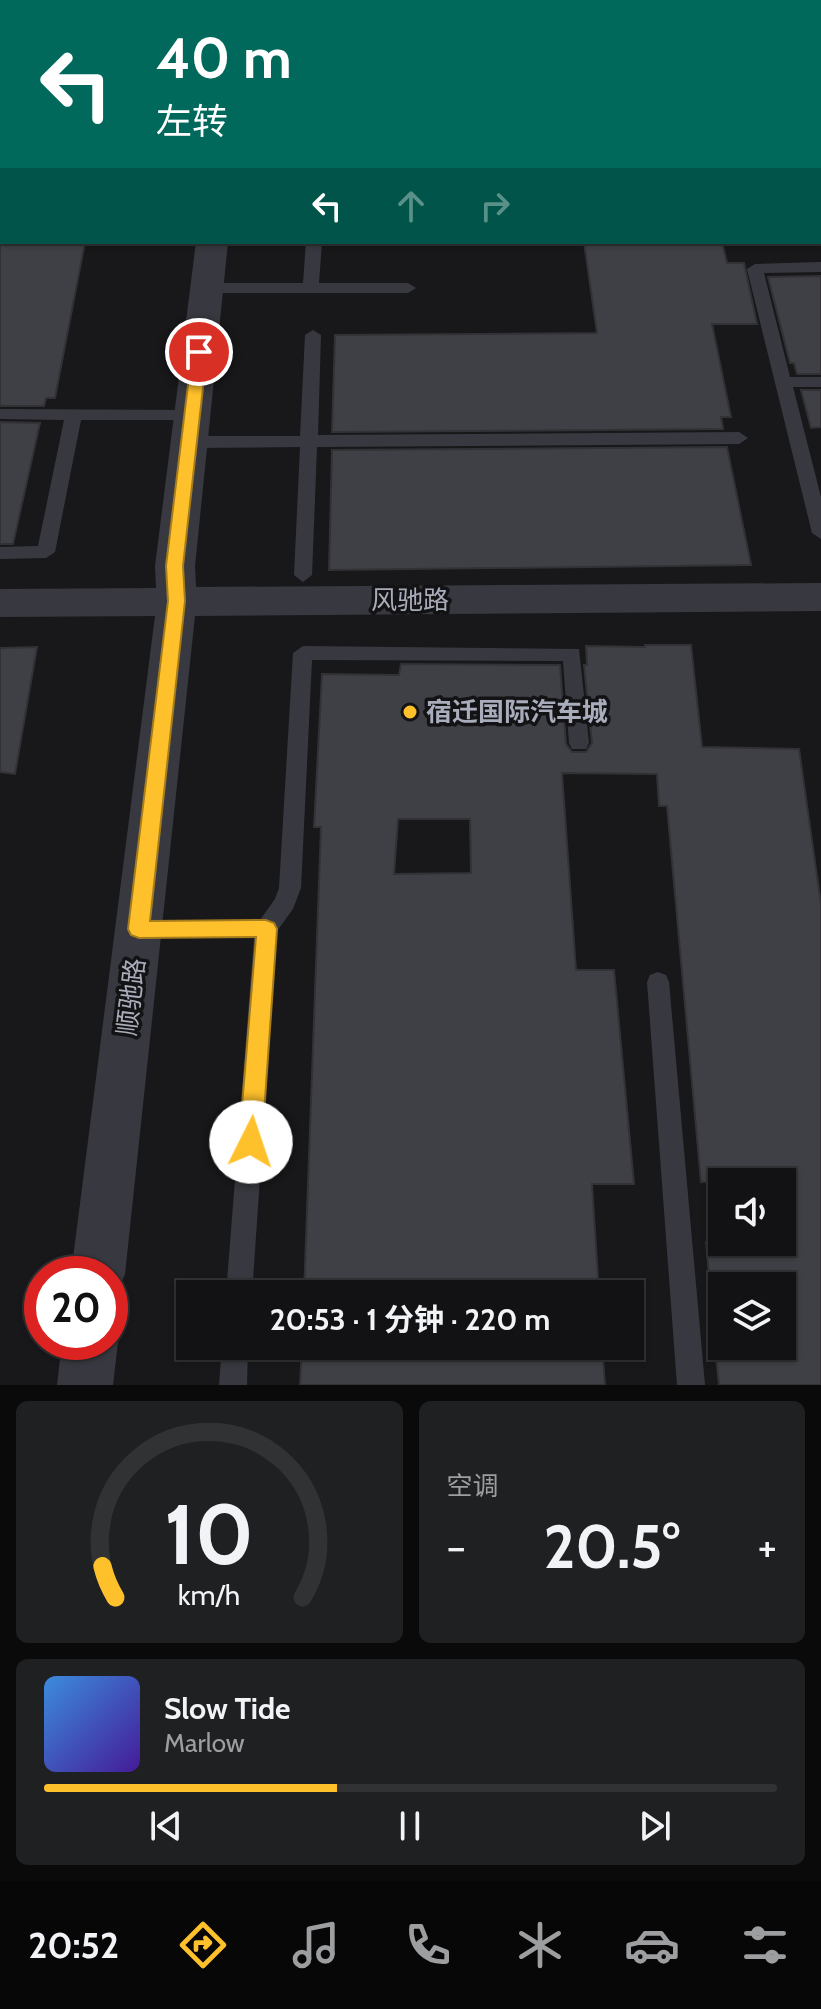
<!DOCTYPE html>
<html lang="zh">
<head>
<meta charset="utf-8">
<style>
  :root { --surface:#121214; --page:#1f2022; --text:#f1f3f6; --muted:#9c9ea0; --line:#313234; --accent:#ffc12b }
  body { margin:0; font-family:Cabin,"Noto Sans SC",sans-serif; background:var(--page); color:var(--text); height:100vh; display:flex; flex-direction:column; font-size:30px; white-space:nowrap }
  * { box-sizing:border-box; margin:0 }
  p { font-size:26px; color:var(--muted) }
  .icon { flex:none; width:44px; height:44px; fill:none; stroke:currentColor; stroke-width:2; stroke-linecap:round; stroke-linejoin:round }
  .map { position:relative; height:1385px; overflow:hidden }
  .panel { display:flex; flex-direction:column; gap:16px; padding:16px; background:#0a0a0b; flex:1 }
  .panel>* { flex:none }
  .guide { position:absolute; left:0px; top:0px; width:822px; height:244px; box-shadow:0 2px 6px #0004,0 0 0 2px var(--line); background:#00695c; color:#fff; overflow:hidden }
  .controls { position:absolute; left:708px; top:1168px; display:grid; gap:16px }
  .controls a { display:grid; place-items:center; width:88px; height:88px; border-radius:0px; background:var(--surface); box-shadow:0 2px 6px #0004,0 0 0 2px var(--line); font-size:40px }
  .speed { position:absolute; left:24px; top:1256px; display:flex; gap:16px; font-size:40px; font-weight:700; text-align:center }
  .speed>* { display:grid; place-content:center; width:104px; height:104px; border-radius:50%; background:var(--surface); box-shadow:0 2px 6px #0004,0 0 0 2px var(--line); line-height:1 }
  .speed .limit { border:12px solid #d22; background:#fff; color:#111 }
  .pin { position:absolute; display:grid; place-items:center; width:68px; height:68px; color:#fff; margin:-34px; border:4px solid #fff; border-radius:50%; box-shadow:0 2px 8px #0007 }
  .me { position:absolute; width:88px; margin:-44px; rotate:4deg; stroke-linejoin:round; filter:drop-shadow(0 0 6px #0008) }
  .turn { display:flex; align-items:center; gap:28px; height:168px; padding:0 24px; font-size:36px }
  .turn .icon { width:104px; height:104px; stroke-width:2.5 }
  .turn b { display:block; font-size:56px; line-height:68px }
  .lanes { display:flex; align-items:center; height:76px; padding:0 24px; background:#0003; justify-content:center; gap:40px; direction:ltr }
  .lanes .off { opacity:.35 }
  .big { font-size:60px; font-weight:700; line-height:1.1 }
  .panel .card { flex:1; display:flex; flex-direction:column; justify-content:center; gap:12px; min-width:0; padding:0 28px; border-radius:12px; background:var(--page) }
  .panel .dial { align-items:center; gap:0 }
  .dial svg { height:208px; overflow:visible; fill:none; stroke:var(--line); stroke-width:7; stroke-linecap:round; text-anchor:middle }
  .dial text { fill:var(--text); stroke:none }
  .song { display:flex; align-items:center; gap:24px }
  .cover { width:96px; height:96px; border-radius:12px; background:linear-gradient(135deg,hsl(210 70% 55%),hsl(260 70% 35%)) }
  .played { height:8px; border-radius:4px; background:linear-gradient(90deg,var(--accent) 40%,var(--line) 40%) }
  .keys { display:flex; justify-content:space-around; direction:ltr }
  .heat { display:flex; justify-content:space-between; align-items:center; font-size:44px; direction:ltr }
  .panel .tiles { flex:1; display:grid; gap:16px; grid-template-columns:1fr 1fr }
  .card:last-child { grid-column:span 2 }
  .trip { position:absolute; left:176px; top:1280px; width:468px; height:80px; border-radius:0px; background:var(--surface); box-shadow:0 2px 6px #0004,0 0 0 2px var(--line); font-weight:700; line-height:80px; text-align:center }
  .tabs { display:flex; height:128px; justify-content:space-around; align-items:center; background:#070708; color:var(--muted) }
  .tabs .icon { width:56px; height:56px }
  .tabs .active { color:var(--accent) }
  .tabs b { font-size:36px; color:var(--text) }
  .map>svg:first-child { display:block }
</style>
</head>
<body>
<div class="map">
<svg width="821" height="1385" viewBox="0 0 821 1385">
  <rect width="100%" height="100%" fill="#18181a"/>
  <g fill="#3f4045" stroke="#323136" stroke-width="2" fill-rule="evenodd">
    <polygon points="0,242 85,242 55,398 46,398 44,406 0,406"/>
    <polygon points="584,242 722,242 727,263 744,263 757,324 712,324 731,417 721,417 723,429 332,432 335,335 597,333"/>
    <polygon points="821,276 821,374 797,374 794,363 790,363 768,277"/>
    <polygon points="801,390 821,390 821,427 811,428"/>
    <polygon points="0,422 40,423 13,544 0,544"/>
    <polygon points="727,447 751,565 329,570 332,450"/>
    <path d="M645,645H691L702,747L799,749L821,904V1385H719L715,1346H782V1286H710L706,1242H782V1182H701L667,806H659L657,774L562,773L576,970H614L634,1184H592L599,1294H304L321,827H314L322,674L399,675L401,664L560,665L566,744L572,752H586L592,743L584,665H587L586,646L645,647ZM398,819H470L471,873L394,874Z"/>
    <polygon points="37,647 15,774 0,772 0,648"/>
    <polygon points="302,1346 602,1346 605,1385 300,1385"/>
  </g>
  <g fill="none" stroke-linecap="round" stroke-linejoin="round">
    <g fill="#383940" fill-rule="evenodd">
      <rect x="0" y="3" width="2" height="8"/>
      <rect x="820" y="59" width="1" height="8"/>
      <rect x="0" y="125" width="2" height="8"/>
      <polygon points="306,242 322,242 319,283 408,283 416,288 408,293 207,293 199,288 207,283 303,283"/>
      <polygon points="821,262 821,272 764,273 790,377 821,377 821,387 793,387 821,497 821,539 812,533 747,269 755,264"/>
      <polygon points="313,330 321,335 318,435 739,432 748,438 739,444 317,447 312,575 303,582 294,575 300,447 189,448 180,442 189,436 300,436 305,335"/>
      <polygon points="0,409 192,410 201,415 192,420 81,420 55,552 46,558 0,559 0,547 38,546 64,420 0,419"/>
      <polygon points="303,646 579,649 589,743 586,749 572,749 569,743 563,661 312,660 301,888 293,909 277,931 252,1294 226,1294 254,938 139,938 131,936 128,929 131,922 139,920 260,920 275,899 279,888 293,653"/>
      <polygon points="658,972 666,975 669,982 705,1385 677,1385 647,982 650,975"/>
      <polygon points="222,1346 248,1346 247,1385 219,1385"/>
    </g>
    <g fill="#383940" fill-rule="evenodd">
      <rect x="226" y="0" width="28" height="2"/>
      <polygon points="196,242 228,242 195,566 196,587 821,583 821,611 195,616 125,1274 117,1293 110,1295 110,1274 71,1274 155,616 0,617 0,589 156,588 155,566"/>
      <polygon points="110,1323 118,1342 113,1385 57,1385 62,1342 110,1342"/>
    </g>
  </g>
  <polygon fill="#ffc12b" stroke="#a67d1c" stroke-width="2" points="199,347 207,352 183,566 185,601 150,921 266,920 274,923 277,929 262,1142 259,1149 251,1152 243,1149 239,1142 256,937 139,938 131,935 128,929 168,601 166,566 192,352"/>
  <circle fill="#ffc12b" stroke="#131315" stroke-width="3" cx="410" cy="712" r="8"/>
  <g text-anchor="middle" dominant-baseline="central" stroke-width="7" stroke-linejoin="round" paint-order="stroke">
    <g font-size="26" fill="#a9adbb" stroke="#131315">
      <text x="410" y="600">风驰路</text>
      <text transform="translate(131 997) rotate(-83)">顺驰路</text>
    </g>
    <g font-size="26" font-weight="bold" fill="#a9adbb" stroke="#131315" text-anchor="start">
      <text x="426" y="712">宿迁国际汽车城</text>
    </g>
  </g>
</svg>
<div class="controls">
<a><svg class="icon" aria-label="sound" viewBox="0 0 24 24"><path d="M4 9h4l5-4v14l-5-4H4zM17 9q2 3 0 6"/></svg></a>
<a><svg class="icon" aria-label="layers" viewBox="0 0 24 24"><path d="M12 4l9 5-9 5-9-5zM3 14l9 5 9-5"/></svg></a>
</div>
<div class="speed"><div class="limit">20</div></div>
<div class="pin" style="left:199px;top:352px;background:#d93025"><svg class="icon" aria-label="arrive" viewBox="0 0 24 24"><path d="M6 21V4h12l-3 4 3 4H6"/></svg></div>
<svg class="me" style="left:251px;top:1142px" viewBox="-20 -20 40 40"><circle r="19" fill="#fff"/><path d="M0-13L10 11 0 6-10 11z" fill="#ffc12b"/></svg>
<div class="trip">20:53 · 1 分钟 · 220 m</div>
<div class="guide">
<div class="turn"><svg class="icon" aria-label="left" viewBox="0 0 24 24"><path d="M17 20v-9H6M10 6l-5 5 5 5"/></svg><div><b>40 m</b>左转</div></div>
<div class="lanes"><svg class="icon" aria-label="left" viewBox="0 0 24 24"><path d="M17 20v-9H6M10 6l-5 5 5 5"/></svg><svg class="icon off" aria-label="ahead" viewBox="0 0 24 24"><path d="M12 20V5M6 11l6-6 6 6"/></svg><svg class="icon off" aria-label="right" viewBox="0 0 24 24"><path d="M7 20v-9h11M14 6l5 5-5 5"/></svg></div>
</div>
</div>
<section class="panel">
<div class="tiles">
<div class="card dial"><svg viewBox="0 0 100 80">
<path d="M14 69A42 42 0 1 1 86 69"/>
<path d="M14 69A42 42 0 0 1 9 57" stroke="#ffc12b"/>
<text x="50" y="56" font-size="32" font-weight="700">10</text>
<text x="50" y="72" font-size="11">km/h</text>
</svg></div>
<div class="card"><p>空调</p>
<div class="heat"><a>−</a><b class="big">20.5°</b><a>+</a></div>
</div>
<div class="card">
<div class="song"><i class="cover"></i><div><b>Slow Tide</b><p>Marlow</p></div></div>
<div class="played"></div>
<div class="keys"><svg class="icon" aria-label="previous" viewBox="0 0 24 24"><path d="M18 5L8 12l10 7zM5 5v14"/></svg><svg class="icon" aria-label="pause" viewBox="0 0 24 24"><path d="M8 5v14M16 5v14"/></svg><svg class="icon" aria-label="next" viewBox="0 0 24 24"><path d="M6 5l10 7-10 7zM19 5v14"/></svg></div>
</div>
</div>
</section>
<nav class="tabs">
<b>20:52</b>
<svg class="icon active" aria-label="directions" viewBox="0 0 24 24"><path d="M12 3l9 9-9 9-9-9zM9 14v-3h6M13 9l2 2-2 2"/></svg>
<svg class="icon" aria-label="music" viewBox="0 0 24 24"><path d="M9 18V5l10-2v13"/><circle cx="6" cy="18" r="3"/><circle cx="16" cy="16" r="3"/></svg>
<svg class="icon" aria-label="phone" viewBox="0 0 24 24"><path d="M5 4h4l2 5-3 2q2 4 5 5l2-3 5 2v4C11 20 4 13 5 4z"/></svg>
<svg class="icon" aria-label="climate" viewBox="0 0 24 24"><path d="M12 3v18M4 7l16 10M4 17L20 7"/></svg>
<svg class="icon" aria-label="car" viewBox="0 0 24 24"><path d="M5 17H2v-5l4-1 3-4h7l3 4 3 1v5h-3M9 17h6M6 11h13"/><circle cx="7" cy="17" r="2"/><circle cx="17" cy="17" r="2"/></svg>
<svg class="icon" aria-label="filters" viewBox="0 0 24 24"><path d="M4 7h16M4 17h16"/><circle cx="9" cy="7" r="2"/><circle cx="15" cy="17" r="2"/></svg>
</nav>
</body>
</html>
